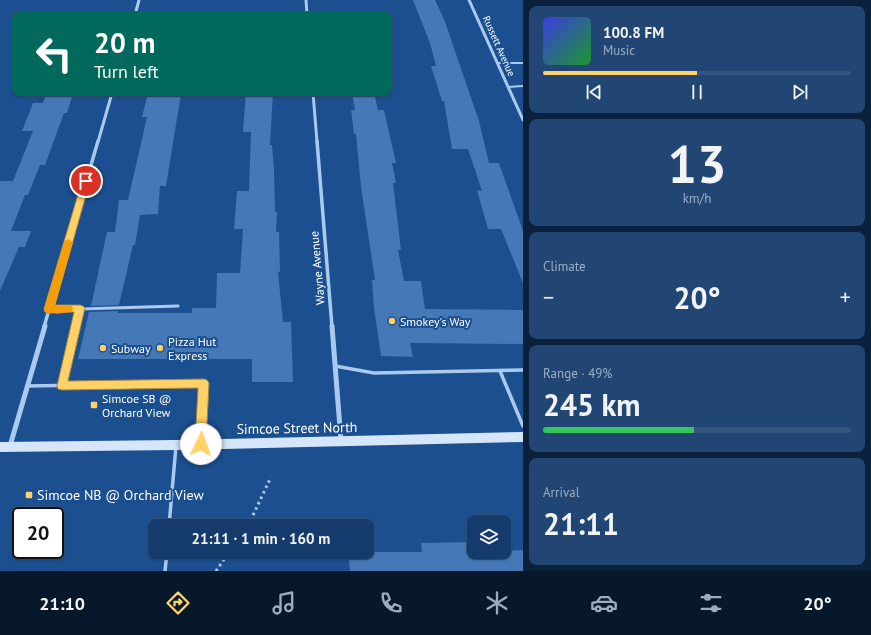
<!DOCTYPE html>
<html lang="en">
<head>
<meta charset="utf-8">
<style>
  :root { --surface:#143b6b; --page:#214673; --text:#f1f3f6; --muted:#9dadc1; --line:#33557e; --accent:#ffd166 }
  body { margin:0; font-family:"PT Sans",sans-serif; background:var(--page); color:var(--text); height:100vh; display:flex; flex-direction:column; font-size:15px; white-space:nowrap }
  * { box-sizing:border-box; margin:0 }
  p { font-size:13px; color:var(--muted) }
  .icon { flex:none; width:22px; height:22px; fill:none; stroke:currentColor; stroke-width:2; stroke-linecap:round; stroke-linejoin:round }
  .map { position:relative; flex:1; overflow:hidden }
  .details { display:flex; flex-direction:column; gap:6px; padding:6px; background:#0b203b; width:348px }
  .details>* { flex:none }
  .top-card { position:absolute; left:12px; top:12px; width:380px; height:84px; border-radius:8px; box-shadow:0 1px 3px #0004,0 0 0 1px var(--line); background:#00695c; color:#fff; overflow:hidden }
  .tools { position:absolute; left:467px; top:515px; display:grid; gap:8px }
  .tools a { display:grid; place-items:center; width:44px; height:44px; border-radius:8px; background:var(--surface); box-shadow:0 1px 3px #0004,0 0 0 1px var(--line); font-size:20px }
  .speed { position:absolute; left:12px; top:507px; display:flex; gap:8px; font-size:20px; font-weight:700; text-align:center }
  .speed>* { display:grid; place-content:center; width:52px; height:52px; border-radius:50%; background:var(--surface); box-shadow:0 1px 3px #0004,0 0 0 1px var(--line); line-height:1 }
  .speed .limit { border:2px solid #111; border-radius:6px; background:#fff; color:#111 }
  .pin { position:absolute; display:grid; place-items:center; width:34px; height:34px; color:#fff; margin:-17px; border:2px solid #fff; border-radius:50%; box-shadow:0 1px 4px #0007 }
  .me { position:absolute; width:44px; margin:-22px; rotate:3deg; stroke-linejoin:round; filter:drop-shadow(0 0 3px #0008) }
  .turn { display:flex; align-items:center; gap:14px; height:84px; padding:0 16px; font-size:18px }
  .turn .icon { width:52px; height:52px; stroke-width:2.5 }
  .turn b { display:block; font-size:28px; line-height:34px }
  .big { font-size:30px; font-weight:700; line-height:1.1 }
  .details .widget { flex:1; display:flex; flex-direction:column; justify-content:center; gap:6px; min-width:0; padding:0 14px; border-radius:8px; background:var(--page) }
  .details .dial { align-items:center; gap:0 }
  .dial b { font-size:52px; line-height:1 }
  .song { display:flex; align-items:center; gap:12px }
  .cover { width:48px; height:48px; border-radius:6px; background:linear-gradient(135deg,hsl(240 70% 55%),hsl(130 70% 35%)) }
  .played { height:4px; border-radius:2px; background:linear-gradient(90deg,var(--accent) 50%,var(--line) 50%) }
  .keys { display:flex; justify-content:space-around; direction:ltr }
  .heat { display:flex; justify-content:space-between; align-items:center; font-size:22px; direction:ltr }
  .charge { height:6px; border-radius:3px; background:linear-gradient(90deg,#34c759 49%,var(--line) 0) }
  .trip { position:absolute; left:148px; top:519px; width:226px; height:40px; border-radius:8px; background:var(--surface); box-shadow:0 1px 3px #0004,0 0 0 1px var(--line); font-weight:700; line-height:40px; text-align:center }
  .menu { display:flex; height:64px; justify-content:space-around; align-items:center; background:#08182b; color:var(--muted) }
  .menu .icon { width:28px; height:28px }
  .menu .active { color:var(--accent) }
  .menu b { font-size:18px; color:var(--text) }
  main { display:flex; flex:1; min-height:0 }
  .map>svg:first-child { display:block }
</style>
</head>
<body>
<main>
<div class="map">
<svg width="523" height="571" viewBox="0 0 523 571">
  <rect width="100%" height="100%" fill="#1b4f8f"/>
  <g fill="#4478b7">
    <polygon points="413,0 435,0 444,19 479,121 489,163 499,163 523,231 523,283 501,229 488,229 477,190 482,191 468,149 452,149 444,101 442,101 431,66 436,66 430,43"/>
    <polygon points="47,93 73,93 67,113 64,113 45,165 40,165 28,195 25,195 11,231 31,231 25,247 19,247 0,291 0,181 13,181 33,131 22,131 33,103 43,103"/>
    <polygon points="148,93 181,94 166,186 160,186 158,214 140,215 135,245 133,245 119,305 91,306 107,232 115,232 119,200 128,200 147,117 142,117"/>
    <polygon points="246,93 273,93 270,145 272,145 274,169 275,212 277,212 276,232 279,232 280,272 278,272 283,322 291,322 293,382 252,382 252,359 78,359 89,312 118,311 118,313 192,313 192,308 216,308 217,273 240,273 243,229 234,229 237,191 249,191 251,132 243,132"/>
    <polygon points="352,93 374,93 378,110 384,110 396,163 392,163 396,183 393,183 401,250 398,250 404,281 421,281 425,309 523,310 523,344 410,343 413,357 381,356 374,308 372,280 375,280 361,187 356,134 354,134 351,110 355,110"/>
    <polygon points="474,542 474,552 523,550 523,571 350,571 348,552 422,552 421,543"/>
  </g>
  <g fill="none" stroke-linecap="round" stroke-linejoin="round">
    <g stroke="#a9c9ee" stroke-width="3" stroke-dasharray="2.5 3.5" stroke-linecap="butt">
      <polyline points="248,526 271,477"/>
      <polyline points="216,571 229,552"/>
    </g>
    <g stroke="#a9c9ee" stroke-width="2">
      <polyline points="497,63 523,63"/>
      <polyline points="508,87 523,86"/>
    </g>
    <g stroke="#a9c9ee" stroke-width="3">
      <polyline points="49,309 80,309"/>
      <polyline points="76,327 80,309 178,306"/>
    </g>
    <g stroke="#a9c9ee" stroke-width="3.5">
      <polyline points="335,366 374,373 523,370"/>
      <polyline points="500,371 523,426"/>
      <polyline points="27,386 204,383 201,442"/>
      <polyline points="62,386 76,326"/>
      <polyline points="169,526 176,446"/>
      <polyline points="165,571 167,552"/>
    </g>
    <g stroke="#a9c9ee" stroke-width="3">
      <polyline points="306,0 307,15"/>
      <polyline points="469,0 523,120"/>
      <polyline points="135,15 139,0"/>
      <polyline points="313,93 317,142"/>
      <polyline points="98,142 112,93"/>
    </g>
    <g stroke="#a9c9ee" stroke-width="3.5">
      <polyline points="317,141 332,327"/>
      <polyline points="44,327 98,141"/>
    </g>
    <g stroke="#a9c9ee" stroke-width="5">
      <polyline points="332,326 341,441"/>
      <polyline points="10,446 45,326"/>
    </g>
    <polygon fill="#d6e6fa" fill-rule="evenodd" points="523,432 523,442 176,450 0,452 0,442 176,440"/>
  </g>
  <polygon fill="#ffd166" stroke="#a68842" points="86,178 90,181 55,305 80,305 83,306 85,308 68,381 204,379 207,380 209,383 206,444 205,448 201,449 197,448 195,444 198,388 62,390 58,389 57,386 74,312 49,313 45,312 44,309 82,181"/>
  <path fill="#f59e0b" d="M68,239L73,242L55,305L72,306L73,309L72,311C64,314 53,314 45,312L44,309L64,242Z"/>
  <g fill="#ffd166" stroke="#1b4f8f" stroke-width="1.5">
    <circle cx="392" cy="321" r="4"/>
    <circle cx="103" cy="348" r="4"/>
    <circle cx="160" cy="348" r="4"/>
    <rect x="90" y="401" width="8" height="8" rx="2"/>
    <rect x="25" y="491" width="8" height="8" rx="2"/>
  </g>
  <g text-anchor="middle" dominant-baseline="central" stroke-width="4" stroke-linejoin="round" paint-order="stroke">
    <g font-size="10" fill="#fff" stroke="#1b4f8f">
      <text transform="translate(499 46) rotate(66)">Russett Avenue</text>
    </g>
    <g font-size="12" fill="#fff" stroke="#1b4f8f">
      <text transform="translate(317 268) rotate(-95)">Wayne Avenue</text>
    </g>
    <g font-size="12" fill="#fff" stroke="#1b4f8f" text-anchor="start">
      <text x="400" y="321">Smokey's Way</text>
      <text x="168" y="341">Pizza Hut<tspan x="168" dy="14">Express</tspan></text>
      <text x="111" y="348">Subway</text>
      <text x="102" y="398">Simcoe SB @<tspan x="102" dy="14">Orchard View</tspan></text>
    </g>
    <g font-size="14" fill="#fff" stroke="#1b4f8f">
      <text transform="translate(297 428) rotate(-1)">Simcoe Street North</text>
    </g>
    <g font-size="14" fill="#fff" stroke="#1b4f8f" text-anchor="start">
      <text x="37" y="495">Simcoe NB @ Orchard View</text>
    </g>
  </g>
</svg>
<div class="tools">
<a><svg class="icon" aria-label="layers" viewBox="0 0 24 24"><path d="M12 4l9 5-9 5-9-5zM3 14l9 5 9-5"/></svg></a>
</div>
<div class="speed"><div class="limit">20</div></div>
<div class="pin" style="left:86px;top:181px;background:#d93025"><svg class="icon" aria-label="arrive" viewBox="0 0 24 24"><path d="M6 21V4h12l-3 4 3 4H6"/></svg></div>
<svg class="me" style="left:201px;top:444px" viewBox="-20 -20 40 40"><circle r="19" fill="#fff"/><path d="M0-13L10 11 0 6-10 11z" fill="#ffd166"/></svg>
<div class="trip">21:11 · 1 min · 160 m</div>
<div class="top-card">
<div class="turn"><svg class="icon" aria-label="left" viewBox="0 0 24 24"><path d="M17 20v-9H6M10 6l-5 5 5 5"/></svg><div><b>20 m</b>Turn left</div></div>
</div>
</div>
<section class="details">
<div class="widget">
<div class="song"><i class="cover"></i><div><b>100.8 FM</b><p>Music</p></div></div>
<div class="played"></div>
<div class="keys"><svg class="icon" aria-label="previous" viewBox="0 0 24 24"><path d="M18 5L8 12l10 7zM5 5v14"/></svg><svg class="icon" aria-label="pause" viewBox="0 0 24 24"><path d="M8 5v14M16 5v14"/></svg><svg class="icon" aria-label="next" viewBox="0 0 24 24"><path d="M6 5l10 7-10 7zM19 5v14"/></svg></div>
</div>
<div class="widget dial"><b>13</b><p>km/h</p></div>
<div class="widget"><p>Climate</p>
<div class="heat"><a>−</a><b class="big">20°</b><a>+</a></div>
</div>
<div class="widget"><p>Range · 49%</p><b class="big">245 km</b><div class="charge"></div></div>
<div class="widget"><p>Arrival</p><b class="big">21:11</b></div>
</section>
</main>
<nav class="menu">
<b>21:10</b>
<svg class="icon active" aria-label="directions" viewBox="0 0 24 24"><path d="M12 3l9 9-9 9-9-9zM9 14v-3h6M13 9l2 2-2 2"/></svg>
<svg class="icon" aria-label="music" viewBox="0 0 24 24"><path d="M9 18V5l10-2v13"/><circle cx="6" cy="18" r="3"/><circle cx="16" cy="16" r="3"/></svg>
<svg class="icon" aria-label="phone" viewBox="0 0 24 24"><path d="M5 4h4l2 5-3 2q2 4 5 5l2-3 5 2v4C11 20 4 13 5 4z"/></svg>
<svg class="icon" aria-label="climate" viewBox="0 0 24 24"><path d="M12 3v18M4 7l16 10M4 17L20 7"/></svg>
<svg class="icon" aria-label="car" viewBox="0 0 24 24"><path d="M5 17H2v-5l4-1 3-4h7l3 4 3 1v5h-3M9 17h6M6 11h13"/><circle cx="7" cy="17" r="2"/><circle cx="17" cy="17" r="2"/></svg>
<svg class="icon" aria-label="filters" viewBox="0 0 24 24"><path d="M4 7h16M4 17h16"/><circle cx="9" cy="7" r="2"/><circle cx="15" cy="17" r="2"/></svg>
<b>20°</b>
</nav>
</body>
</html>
